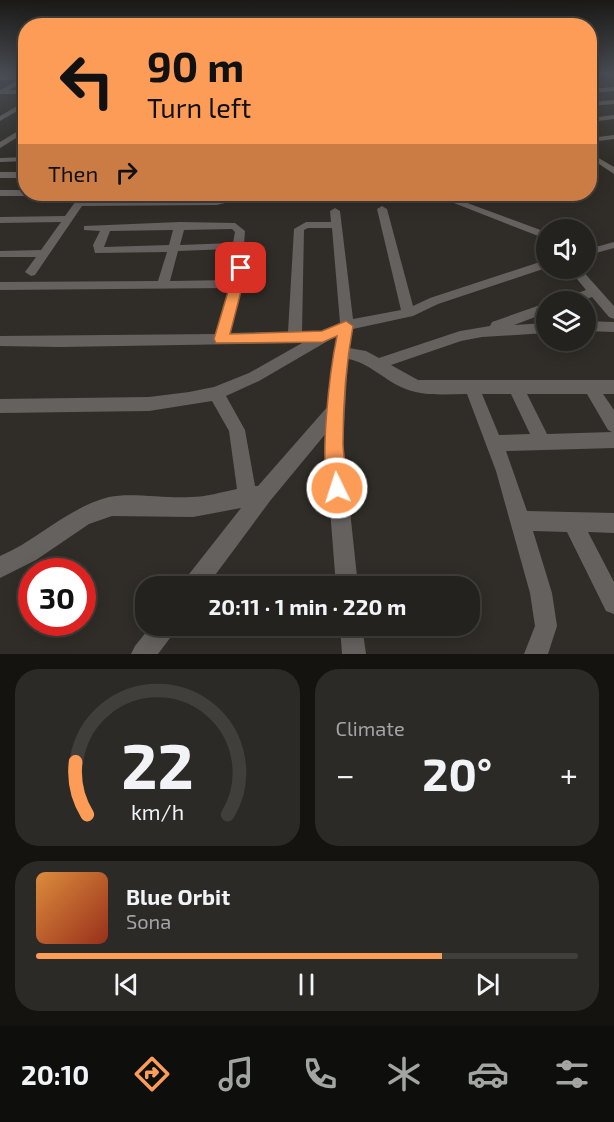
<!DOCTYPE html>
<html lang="en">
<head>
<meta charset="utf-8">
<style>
  :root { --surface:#24221e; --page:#2c2a27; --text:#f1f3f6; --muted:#a3a4a4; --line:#413f3c; --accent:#fd9c56 }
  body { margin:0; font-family:"Exo 2",sans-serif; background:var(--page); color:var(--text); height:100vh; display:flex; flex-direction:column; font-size:22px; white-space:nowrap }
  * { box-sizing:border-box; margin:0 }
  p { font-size:20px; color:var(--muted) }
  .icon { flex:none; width:33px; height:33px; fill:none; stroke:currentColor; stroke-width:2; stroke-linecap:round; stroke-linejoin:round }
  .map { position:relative; height:654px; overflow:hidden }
  .sheet { display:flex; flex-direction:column; gap:15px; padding:15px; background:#141310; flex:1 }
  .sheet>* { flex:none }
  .guide { position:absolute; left:18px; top:18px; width:579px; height:183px; border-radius:24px; box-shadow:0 3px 15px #0003,0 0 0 2px var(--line); background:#fd9c56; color:#111; overflow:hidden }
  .fabs { position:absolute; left:536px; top:219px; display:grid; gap:12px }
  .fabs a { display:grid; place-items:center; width:60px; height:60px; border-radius:50%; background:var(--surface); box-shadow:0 3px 15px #0003,0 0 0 2px var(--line); font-size:30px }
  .speed { position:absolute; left:18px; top:558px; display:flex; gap:12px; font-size:30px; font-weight:700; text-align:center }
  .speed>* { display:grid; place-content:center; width:78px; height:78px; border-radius:50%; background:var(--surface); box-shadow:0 3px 15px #0003,0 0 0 2px var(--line); line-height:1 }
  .speed .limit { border:9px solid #d22; background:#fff; color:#111 }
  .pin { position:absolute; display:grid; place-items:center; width:51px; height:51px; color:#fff; margin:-26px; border-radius:12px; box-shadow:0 3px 9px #0006 }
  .me { position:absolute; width:66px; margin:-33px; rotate:356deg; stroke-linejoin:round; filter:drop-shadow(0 0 4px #0008) }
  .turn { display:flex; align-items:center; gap:21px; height:126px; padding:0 30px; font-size:27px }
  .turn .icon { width:78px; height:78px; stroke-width:2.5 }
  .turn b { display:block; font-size:42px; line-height:51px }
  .then { display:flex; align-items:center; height:57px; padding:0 30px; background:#0003; gap:12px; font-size:22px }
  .big { font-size:45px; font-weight:700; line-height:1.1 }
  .sheet .widget { flex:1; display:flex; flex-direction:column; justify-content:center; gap:9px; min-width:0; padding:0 21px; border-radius:24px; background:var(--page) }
  .sheet .dial { align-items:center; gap:0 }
  .dial svg { height:156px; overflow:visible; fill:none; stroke:var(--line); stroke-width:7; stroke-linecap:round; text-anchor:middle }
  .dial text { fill:var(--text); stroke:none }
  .song { display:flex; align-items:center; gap:18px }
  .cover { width:72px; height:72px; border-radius:9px; background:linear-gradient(135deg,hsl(30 70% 55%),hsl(10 70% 35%)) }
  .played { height:6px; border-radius:3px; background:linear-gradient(90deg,var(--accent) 75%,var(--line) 75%) }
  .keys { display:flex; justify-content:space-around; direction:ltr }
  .heat { display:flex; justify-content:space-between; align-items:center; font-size:33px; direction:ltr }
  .sheet .tiles { flex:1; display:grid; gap:15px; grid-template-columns:1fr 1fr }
  .widget:last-child { grid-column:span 2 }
  .trip { position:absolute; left:135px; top:576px; width:345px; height:60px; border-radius:24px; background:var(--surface); box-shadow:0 3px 15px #0003,0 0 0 2px var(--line); font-weight:700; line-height:60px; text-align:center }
  .menu { display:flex; height:96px; justify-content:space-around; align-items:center; background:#0e0e0c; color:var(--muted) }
  .menu .icon { width:42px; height:42px }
  .menu .selected { color:var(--accent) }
  .menu b { font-size:27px; color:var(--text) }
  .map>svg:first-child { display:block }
</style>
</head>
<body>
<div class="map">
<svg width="614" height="654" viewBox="0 0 614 654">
  <rect width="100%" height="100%" fill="#302d28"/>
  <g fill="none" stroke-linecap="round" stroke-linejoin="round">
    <g fill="#64615f" fill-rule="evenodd">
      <polygon points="0,76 26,76 26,81 9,90 26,90 26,94 0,94 0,90 19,80 0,80"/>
      <polygon points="614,87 614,91 590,93 590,89"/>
      <polygon points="614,100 614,104 590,106 590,102"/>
      <polygon points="26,101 26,106 0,121 0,116"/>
      <polygon points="614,115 614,119 590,122 590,118"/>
      <polygon points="26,126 26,132 0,148 0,142"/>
      <polygon points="614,135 614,139 590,142 590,138"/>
      <polygon points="590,153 614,167 614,174 590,158"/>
      <polygon points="26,157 26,161 0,162 0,158"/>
      <rect x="0" y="172" width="26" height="6"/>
      <polygon points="0,190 26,190 26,194 30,194 26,196 0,196"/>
      <polygon points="81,194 89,194 86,200 217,199 222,194 231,194 225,203 217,205 82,206 35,275 31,276 25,272 36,257 0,257 0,251 41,250 61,222 0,223 0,217 65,216"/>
      <polygon points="431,194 443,194 546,232 546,239"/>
      <path d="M382,206L387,209L413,306L430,298L546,260V268L438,304L413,316L353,329L349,348L366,351L379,358L460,331L490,326L492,322L546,303V313L514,325L546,323V333L482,337L461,341L391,365L418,380H614V394H603L614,410V448L506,451L527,511L614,513V533L588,532L614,582V614L606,611L567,532L533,531L552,593L557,626L548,654H524L535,626L530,593L496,471L467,394C445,394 421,397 401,387C382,378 369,363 348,359L343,445L358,586H336L325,445L327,432L270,501L207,586H183L186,578L241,508L193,517L112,516L89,524L36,560L0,578V556C38,540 67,508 109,497C131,492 167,499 191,497C206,497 222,492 237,489L229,431L212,401L149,411L0,413V399L149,397L189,392L214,387L249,373L302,343L60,347L0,346V336L216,334L229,288L0,290V282L158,281L167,252L95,253L93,245L100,231L84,230V226L180,222L235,223L245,231L244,245L247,246L251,252L229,333L288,332L294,229L306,222H331L330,211L335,208L340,211L353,319L401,310L377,209ZM308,228H332L340,323L321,332H302L304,230ZM232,229L235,232L233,243L180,245L184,230ZM173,230L169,245L104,247L110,231ZM230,249L239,252L231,280L170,281L178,251ZM338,335L334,352L329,405L258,486H255L245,430L226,396L259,381ZM482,394H511L530,434L499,435ZM527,394H587L608,430L612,432L547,434Z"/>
      <polygon points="614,242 614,248 585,256 585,250"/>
      <polygon points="568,268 580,268 614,306 614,319 609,317 592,297 579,302 559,302 561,299 586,290"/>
      <polygon points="585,321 614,322 614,332 585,331"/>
      <polygon points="151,626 176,626 173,634 158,654 131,654 135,646"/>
      <polygon points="340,626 362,626 366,654 342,654"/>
    </g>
  </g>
  <linearGradient id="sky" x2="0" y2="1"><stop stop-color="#1a1916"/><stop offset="0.45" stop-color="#484c53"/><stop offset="1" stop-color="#484c53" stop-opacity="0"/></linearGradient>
  <rect width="614" height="164" fill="url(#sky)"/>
  <path fill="#fd9c56" stroke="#a46538" stroke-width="1.5" d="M241,264L247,268L230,334L322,331L346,321L353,326C346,364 343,404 343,443C343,459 350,479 344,494L337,497L330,494C318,465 330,369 337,336L323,342L216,343L214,339L235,268Z"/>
</svg>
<div class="fabs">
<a><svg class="icon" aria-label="sound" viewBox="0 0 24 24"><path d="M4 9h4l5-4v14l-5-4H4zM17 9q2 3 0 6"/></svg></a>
<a><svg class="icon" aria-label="layers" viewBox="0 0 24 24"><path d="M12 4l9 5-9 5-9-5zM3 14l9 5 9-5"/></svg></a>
</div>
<div class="speed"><div class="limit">30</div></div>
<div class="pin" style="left:241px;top:268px;background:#d93025"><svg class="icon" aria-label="arrive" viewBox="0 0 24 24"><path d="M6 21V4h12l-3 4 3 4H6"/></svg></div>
<svg class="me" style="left:337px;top:488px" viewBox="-20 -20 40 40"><circle r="17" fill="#fd9c56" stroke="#fff" stroke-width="3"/><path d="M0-11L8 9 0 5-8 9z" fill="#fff"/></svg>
<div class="trip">20:11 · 1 min · 220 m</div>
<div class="guide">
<div class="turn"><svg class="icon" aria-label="left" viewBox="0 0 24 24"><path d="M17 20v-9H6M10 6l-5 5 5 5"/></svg><div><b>90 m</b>Turn left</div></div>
<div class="then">Then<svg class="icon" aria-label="right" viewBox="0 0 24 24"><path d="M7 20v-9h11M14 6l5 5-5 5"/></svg></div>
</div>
</div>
<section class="sheet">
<div class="tiles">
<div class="widget dial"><svg viewBox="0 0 100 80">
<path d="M14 69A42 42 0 1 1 86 69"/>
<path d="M14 69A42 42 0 0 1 8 42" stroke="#fd9c56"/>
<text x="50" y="56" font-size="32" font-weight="700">22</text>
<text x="50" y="72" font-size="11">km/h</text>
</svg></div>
<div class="widget"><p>Climate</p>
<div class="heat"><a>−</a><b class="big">20°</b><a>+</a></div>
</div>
<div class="widget">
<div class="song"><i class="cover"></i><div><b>Blue Orbit</b><p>Sona</p></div></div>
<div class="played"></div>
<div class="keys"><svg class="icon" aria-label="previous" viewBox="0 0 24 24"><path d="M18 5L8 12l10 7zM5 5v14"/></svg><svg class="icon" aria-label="pause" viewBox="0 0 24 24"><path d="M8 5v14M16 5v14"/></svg><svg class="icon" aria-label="next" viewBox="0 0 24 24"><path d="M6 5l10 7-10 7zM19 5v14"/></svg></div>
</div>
</div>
</section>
<nav class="menu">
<b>20:10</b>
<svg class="icon selected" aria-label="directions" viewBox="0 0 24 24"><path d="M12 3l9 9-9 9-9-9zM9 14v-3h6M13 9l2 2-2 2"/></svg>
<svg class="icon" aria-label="music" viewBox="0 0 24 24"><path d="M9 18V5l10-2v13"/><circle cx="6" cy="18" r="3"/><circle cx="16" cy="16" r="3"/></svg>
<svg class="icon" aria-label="phone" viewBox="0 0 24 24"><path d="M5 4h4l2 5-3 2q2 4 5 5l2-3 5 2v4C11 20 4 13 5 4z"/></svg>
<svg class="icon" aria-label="climate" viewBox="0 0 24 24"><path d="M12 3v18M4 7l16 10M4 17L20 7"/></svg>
<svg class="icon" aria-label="car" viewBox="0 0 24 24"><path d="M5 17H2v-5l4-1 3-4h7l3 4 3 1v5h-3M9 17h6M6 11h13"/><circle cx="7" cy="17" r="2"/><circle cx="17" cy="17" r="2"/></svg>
<svg class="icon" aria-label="filters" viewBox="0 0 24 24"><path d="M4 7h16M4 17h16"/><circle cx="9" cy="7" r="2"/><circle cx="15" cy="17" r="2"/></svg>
</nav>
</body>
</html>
